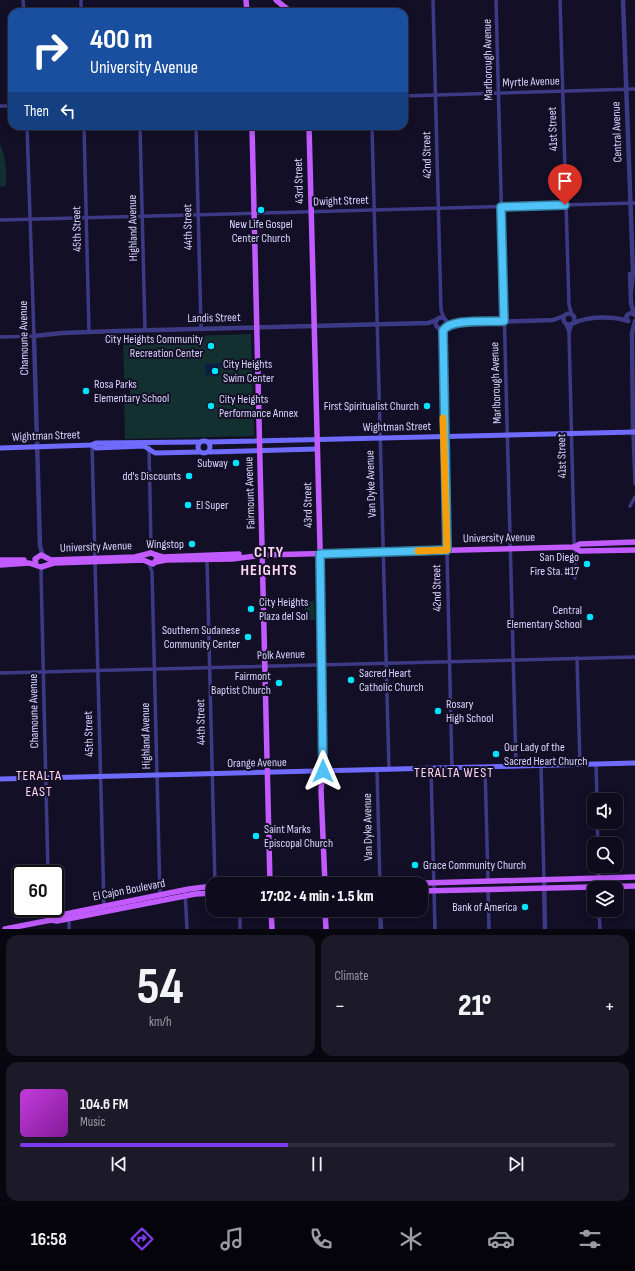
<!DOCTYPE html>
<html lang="en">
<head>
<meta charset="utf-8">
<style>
  :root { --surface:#0e0b1c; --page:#1c1929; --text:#f1f3f6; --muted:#9b9ba3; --line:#2e2b3b; --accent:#7c3aed }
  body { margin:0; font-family:"Sofia Sans Condensed",sans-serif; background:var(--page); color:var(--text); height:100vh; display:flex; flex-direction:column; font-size:15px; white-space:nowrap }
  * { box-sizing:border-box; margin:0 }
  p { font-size:13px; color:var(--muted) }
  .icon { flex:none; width:22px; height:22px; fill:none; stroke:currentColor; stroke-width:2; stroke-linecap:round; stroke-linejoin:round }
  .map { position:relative; height:929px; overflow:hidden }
  .drawer { display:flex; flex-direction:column; gap:6px; padding:6px; background:#08060f; flex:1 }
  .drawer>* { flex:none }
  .banner { position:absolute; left:8px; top:8px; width:400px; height:122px; border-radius:12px; box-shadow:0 2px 10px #0003,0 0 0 1px var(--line); background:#1a4fa0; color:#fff; overflow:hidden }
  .controls { position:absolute; left:587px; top:793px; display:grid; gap:8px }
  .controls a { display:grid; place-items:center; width:36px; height:36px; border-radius:8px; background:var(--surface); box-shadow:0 2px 10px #0003,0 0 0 1px var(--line); font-size:20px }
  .speed { position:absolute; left:12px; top:865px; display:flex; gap:8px; font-size:20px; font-weight:700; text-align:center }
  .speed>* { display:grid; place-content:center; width:52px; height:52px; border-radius:50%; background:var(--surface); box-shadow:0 2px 10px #0003,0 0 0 1px var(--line); line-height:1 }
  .speed .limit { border:2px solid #111; border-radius:6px; background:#fff; color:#111 }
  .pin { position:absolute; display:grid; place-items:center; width:34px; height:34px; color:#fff; margin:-41px -17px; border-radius:50% 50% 50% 0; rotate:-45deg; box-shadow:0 0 4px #0007 }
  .pin .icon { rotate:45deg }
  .me { position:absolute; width:44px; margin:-22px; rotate:0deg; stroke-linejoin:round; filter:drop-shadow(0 0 3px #0008) }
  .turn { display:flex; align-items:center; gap:14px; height:84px; padding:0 16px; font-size:18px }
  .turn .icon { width:52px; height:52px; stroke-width:2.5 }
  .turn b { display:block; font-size:28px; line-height:34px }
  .then { display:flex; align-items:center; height:38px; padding:0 16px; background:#0003; gap:8px; font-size:15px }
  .big { font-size:30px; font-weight:800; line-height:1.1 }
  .drawer .card { flex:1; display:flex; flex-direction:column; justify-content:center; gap:6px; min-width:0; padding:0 14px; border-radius:12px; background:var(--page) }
  .drawer .dial { align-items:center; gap:0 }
  .dial b { font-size:52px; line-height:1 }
  .song { display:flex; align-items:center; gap:12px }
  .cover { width:48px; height:48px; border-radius:6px; background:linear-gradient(135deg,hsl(290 70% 55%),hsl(290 70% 35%)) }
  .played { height:4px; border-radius:2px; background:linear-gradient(90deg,var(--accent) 45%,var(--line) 45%) }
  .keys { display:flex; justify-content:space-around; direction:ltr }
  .heat { display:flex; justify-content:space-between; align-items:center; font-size:22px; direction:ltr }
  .drawer .tiles { flex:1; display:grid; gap:6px; grid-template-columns:1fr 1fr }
  .card:last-child { grid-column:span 2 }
  .trip { position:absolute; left:206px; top:877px; width:222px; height:40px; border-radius:12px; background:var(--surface); box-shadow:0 2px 10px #0003,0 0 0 1px var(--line); font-weight:800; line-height:40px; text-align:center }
  .tabs { display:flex; height:64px; justify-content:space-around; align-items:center; background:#06040b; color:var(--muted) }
  .tabs .icon { width:28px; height:28px }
  .tabs .on { color:var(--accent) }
  .tabs b { font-size:18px; color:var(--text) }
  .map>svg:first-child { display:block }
</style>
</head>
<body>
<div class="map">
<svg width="635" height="929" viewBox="0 0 635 929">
  <rect width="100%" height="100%" fill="#130f26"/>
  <g fill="#12302f">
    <path d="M0,144C6,158 7,171 6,186L0,187Z"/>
    <polygon points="251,334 254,436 125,439 124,399 126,394 130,394 130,383 124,378 123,338"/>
    <polygon points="314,601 315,620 305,620 305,602"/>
  </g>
  <polygon fill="#0a1f44" points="222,363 223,367 219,368 219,376 206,376 205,364"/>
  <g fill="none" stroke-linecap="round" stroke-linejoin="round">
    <g stroke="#3d3a85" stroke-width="3.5">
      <polyline points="23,0 24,12"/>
      <polyline points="81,0 81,12"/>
      <polyline points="433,0 441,310 444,318"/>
      <polyline points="496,0 516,766"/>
      <polyline points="560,0 569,305 572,315"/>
      <polyline points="404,96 635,89"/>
      <polyline points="0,106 12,106"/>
      <polyline points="84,126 89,332"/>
      <polyline points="140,126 145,330"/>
      <polyline points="196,126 201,328"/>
      <polyline points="372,126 389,770"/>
      <polyline points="0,220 635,203"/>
      <polyline points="566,324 569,332"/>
      <polyline points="572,324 569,333 575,578"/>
      <polyline points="438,327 441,334"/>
      <polyline points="445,327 442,335 452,768"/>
      <polyline points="0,337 34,336 27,126"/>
      <polyline points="633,432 635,484"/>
      <polyline points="92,445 95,558"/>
      <polyline points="149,447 151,546 150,553"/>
      <polyline points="630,506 635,497"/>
      <polyline points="207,560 215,884"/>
      <polyline points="95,562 104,906"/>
      <polyline points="149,564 152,572 160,896"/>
      <polyline points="42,567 41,572 48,874"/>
      <polyline points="577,658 580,765"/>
      <polyline points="0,673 635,657"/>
      <polyline points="596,764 597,800"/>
      <polyline points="541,766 544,880"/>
      <polyline points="485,767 488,881"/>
      <polyline points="431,769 435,929"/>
      <polyline points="377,770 380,884"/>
      <polyline points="597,822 598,844"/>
      <polyline points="598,866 599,878"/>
      <polyline points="488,889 489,929"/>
      <polyline points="185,890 187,929"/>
      <polyline points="49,908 49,920"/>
      <polyline points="240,910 240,929"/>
      <polyline points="599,910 600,929"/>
      <polyline points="69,917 69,929"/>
    </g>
    <g stroke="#3d3a85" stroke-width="4.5">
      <polyline points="623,0 633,272 631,292"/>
      <polyline points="630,274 631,303 634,314"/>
      <circle cx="569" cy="319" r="5.5"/>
      <circle cx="441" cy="323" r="5.5"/>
      <polyline points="628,321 626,318 627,315 631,313 635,315"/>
      <path d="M574,323C588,316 613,316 628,321"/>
      <polyline points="446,326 455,323 553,320 564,316"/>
      <polyline points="633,432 632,333 635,321"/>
      <polyline points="43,556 40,546 34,336 62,333 117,331 428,323 437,320"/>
      <polyline points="544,880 545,929"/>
      <polyline points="380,910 381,929"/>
    </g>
    <g stroke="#6f6bff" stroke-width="5">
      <circle cx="204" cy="447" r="6"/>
      <polyline points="208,442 635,432"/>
      <polyline points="92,445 96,448 144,446 155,453 200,452"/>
      <polyline points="0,448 92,445 96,443 199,442"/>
      <polyline points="209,452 317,449"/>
      <polyline points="0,779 635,763"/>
    </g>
    <g stroke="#c25bff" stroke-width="5.5">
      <polyline points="246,0 247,12"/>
      <polyline points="276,0 291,12"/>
      <polyline points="252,126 270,884"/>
      <polyline points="309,126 323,661 323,771 321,790 325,884"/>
      <polyline points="574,547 580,551 635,550"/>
      <polyline points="156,555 163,557 239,554"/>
      <polyline points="0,560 24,560"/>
      <polyline points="156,562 166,560 232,559 263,555 574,547 580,544 635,542"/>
      <polyline points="0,565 29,563 41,567 54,563 143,560 153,564 157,559 156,555 151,553 135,557 51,560 41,555 35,559 36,565"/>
      <polyline points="390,884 635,877"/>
      <polyline points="421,891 635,886"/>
      <polyline points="271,910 272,929"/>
      <polyline points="325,910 326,929"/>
      <polyline points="51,920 56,916 189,889 213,886"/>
      <polyline points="5,929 51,920 57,921 195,894 213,893"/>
    </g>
  </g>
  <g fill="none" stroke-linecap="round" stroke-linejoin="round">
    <g stroke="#337fa1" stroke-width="10">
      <path id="route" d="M323,771L320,554L447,550L443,331C449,318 490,322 504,321L501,207L565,205"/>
    </g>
    <use href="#route" stroke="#4fc3f7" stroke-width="7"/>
    <polyline stroke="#f59e0b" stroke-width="7" points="418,551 447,550 443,418"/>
  </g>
  <g fill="#00e5ff" stroke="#130f26" stroke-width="1.5">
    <circle cx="261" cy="210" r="4"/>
    <circle cx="211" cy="346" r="4"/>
    <circle cx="215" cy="371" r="4"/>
    <circle cx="86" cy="391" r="4"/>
    <circle cx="211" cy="406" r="4"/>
    <circle cx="427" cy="406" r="4"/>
    <circle cx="236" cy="463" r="4"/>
    <circle cx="189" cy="476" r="4"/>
    <circle cx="188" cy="505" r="4"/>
    <circle cx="192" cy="544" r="4"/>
    <circle cx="587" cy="564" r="4"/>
    <circle cx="251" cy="609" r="4"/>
    <circle cx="590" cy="617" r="4"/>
    <circle cx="248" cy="637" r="4"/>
    <circle cx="351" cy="680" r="4"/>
    <circle cx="279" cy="683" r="4"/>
    <circle cx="438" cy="711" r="4"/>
    <circle cx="496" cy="754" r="4"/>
    <circle cx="256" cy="836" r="4"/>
    <circle cx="415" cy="865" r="4"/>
    <circle cx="525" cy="907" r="4"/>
  </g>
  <g text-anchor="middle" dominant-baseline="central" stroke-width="4" stroke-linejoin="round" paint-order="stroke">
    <g font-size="12" fill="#d9d4ff" stroke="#130f26">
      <text transform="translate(488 60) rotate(-91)">Marlborough Avenue</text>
      <text transform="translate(531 82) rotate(-2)">Myrtle Avenue</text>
      <text transform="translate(553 129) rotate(-92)">41st Street</text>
      <text transform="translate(617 132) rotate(-92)">Central Avenue</text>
      <text transform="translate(427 155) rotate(-91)">42nd Street</text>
      <text transform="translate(299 181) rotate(-92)">43rd Street</text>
      <text transform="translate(341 201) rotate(-2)">Dwight Street</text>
      <text transform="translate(188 227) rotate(-91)">44th Street</text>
      <text transform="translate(133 228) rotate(-91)">Highland Avenue</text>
      <text transform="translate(77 229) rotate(-91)">45th Street</text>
      <text transform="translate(214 318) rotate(-1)">Landis Street</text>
      <text transform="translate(24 338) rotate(-91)">Chamoune Avenue</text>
      <text transform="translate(496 383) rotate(-92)">Marlborough Avenue</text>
      <text transform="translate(397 427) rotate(-1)">Wightman Street</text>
      <text transform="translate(46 436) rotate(-2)">Wightman Street</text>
      <text transform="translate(562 456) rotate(-91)">41st Street</text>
      <text transform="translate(371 484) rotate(-92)">Van Dyke Avenue</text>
      <text transform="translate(250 493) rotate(-92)">Fairmount Avenue</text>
      <text transform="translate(308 505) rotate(-91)">43rd Street</text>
      <text transform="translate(499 538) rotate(-1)">University Avenue</text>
      <text transform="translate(96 547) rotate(-2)">University Avenue</text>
      <text transform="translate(437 588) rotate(-91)">42nd Street</text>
      <text transform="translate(281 655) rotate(-2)">Polk Avenue</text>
      <text transform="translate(34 711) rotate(-91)">Chamoune Avenue</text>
      <text transform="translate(201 722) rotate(-91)">44th Street</text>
      <text transform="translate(89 734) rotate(-92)">45th Street</text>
      <text transform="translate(146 736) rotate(-91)">Highland Avenue</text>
      <text transform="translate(257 763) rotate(-1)">Orange Avenue</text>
      <text transform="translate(368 827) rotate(-91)">Van Dyke Avenue</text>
      <text transform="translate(129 890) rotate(-11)">El Cajon Boulevard</text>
    </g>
    <g font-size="12" fill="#d9d4ff" stroke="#130f26" text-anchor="end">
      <text x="261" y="224" text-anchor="middle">New Life Gospel<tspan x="261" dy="14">Center Church</tspan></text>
      <text x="203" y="339">City Heights Community<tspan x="203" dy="14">Recreation Center</tspan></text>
      <text x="223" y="364" text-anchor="start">City Heights<tspan x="223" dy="14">Swim Center</tspan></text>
      <text x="94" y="384" text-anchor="start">Rosa Parks<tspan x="94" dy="14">Elementary School</tspan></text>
      <text x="219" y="399" text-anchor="start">City Heights<tspan x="219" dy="14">Performance Annex</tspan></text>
      <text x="419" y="406">First Spiritualist Church</text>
      <text x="228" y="463">Subway</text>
      <text x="181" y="476">dd's Discounts</text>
      <text x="196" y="505" text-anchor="start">El Super</text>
      <text x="184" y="544">Wingstop</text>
      <text x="579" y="557">San Diego<tspan x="579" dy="14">Fire Sta. #17</tspan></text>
      <text x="259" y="602" text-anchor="start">City Heights<tspan x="259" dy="14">Plaza del Sol</tspan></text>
      <text x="582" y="610">Central<tspan x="582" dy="14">Elementary School</tspan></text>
      <text x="240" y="630">Southern Sudanese<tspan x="240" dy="14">Community Center</tspan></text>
      <text x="359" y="673" text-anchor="start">Sacred Heart<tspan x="359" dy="14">Catholic Church</tspan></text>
      <text x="271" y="676">Fairmont<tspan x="271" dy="14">Baptist Church</tspan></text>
      <text x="446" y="704" text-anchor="start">Rosary<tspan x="446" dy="14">High School</tspan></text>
      <text x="504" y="747" text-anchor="start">Our Lady of the<tspan x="504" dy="14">Sacred Heart Church</tspan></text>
      <text x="264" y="829" text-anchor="start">Saint Marks<tspan x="264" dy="14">Episcopal Church</tspan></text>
      <text x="423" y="865" text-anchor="start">Grace Community Church</text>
      <text x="517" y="907">Bank of America</text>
    </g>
    <g font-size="14" letter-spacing="1" fill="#ffd6f0" stroke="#130f26">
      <text x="454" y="772">TERALTA WEST</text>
      <text x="39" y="775">TERALTA<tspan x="39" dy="16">EAST</tspan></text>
    </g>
    <g font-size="16" font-weight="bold" letter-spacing="1" fill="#ffd6f0" stroke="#130f26">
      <text x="269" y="552">CITY<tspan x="269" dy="18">HEIGHTS</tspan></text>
    </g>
  </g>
</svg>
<div class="controls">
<a><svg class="icon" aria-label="sound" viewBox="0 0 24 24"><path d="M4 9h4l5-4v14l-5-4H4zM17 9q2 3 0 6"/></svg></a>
<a><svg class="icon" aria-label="search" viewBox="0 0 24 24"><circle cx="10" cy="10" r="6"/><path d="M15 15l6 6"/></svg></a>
<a><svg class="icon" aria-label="layers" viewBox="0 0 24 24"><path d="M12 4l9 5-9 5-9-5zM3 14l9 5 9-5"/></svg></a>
</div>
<div class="speed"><div class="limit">60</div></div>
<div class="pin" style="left:565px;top:205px;background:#d93025"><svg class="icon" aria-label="arrive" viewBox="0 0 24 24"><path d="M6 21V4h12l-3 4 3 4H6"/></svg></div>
<svg class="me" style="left:323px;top:771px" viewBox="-20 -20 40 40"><path d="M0-17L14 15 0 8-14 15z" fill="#4fc3f7" stroke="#fff" stroke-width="4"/></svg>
<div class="trip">17:02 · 4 min · 1.5 km</div>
<div class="banner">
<div class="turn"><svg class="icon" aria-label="right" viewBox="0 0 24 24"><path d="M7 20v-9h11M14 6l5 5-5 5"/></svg><div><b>400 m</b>University Avenue</div></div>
<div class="then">Then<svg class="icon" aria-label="left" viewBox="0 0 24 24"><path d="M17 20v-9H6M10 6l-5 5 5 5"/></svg></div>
</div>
</div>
<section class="drawer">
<div class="tiles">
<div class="card dial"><b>54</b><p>km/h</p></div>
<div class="card"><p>Climate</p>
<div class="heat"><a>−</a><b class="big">21°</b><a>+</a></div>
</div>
<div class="card">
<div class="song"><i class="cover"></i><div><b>104.6 FM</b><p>Music</p></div></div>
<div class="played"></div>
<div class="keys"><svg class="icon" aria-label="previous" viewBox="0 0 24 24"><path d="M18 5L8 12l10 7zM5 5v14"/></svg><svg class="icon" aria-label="pause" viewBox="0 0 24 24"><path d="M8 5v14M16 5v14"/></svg><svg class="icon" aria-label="next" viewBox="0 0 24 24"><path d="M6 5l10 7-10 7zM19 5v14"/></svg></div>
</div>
</div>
</section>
<nav class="tabs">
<b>16:58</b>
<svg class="icon on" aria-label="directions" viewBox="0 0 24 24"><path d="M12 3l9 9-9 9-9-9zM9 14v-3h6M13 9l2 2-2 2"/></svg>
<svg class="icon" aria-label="music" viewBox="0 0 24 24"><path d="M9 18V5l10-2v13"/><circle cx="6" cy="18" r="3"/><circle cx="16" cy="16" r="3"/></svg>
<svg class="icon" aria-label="phone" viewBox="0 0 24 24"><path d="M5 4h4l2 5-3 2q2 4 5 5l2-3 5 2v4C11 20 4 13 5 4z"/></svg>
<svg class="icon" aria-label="climate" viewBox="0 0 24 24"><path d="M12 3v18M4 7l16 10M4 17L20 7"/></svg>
<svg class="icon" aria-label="car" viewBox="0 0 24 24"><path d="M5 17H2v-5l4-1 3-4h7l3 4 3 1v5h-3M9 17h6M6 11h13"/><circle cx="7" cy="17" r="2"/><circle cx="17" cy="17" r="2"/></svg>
<svg class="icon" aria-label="filters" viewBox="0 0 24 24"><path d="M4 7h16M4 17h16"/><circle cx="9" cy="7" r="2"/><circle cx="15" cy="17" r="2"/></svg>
</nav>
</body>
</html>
